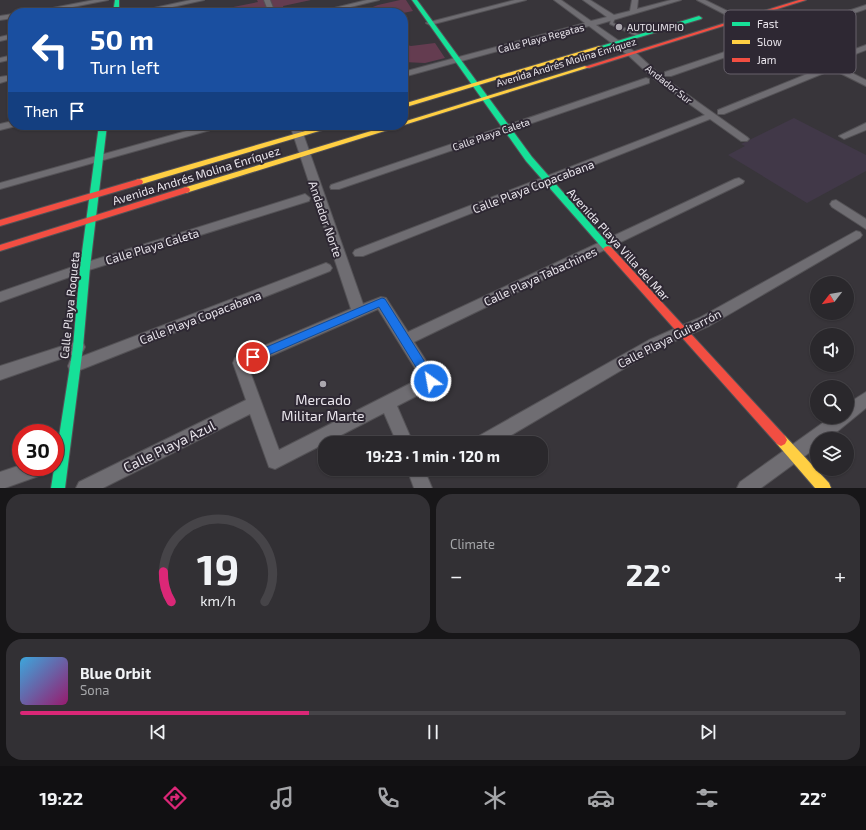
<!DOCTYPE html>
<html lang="en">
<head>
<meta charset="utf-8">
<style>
  :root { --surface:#2a282c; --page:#323034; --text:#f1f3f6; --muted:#a5a6a9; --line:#464448; --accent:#db2777 }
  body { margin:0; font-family:"Exo 2",sans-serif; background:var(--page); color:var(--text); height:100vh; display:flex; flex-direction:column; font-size:15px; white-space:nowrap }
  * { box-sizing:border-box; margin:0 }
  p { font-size:13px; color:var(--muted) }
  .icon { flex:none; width:22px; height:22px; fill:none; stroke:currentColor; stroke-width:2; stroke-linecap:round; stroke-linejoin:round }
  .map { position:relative; height:488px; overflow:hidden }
  .drawer { display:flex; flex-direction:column; gap:6px; padding:6px; background:#171618; flex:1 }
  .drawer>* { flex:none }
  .banner { position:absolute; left:8px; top:8px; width:400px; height:122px; border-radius:16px; box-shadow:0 1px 3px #0004,0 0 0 1px var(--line); background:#1a4fa0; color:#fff; overflow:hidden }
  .needle { width:26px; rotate:239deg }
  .buttons { position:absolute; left:810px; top:276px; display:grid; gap:8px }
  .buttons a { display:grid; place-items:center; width:44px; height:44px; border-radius:50%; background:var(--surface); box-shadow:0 1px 3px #0004,0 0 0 1px var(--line); font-size:20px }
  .speed { position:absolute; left:12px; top:424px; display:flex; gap:8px; font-size:20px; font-weight:700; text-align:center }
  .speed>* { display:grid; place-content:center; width:52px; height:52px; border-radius:50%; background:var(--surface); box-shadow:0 1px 3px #0004,0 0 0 1px var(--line); line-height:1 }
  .speed .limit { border:6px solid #d22; background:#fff; color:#111 }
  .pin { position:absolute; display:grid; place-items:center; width:34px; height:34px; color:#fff; margin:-17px; border:2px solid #fff; border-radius:50%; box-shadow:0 1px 4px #0007 }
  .me { position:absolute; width:44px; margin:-22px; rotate:328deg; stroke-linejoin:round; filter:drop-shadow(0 0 3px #0008) }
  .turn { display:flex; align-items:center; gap:14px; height:84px; padding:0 16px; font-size:18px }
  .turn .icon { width:52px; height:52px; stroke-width:2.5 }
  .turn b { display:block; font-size:28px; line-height:34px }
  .then { display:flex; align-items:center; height:38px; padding:0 16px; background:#0003; gap:8px; font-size:15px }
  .big { font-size:30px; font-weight:700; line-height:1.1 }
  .drawer .widget { flex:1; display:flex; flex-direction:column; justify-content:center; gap:6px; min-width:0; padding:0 14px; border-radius:16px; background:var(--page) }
  .drawer .dial { align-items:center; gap:0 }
  .dial svg { height:104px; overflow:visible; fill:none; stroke:var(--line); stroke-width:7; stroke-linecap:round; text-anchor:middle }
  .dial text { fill:var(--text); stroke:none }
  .song { display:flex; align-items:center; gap:12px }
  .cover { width:48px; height:48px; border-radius:6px; background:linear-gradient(135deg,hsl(200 70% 55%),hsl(320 70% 35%)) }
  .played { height:4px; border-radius:2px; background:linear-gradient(90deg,var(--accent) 35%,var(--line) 35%) }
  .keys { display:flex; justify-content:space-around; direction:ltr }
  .heat { display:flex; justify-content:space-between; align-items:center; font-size:22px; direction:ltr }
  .drawer .tiles { flex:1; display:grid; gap:6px; grid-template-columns:1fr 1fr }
  .widget:last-child { grid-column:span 2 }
  .trip { position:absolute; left:318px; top:436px; width:230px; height:40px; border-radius:16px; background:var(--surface); box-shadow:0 1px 3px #0004,0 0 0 1px var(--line); font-weight:700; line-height:40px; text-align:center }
  .tab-bar { display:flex; height:64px; justify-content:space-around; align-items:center; background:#111012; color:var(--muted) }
  .tab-bar .icon { width:28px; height:28px }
  .tab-bar .on { color:var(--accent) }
  .tab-bar b { font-size:18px; color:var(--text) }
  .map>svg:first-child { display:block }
</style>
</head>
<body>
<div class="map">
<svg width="866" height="488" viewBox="0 0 866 488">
  <rect width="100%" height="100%" fill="#38353a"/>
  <polygon fill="#413848" points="794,118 866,155 866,171 807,203 728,155 745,146 741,144"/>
  <g fill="#643c50">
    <polygon points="257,0 311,0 283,6 285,13 262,13 261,11 249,13 203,13 258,2"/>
    <polygon points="400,0 406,0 413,11 403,13 357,13 378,5"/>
    <polygon points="435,43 445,58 425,63 403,62 403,44 411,46"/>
  </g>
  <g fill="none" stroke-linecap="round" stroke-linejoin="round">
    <g stroke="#545256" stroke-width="2">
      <polygon id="lane" points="613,17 615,18 613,23 642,36 639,37 610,24 611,18"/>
    </g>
    <g stroke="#545256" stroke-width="2">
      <g id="street">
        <polygon points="94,0 108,0 42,13 27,13"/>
        <polygon points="191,0 204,0 145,13 131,13"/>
        <polygon points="264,0 270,0 275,13 269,13"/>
        <polygon points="367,0 379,0 326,13 314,13"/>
        <polygon points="515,0 526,0 430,25 426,23"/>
        <polygon points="554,0 561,0 591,21 607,17 583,0 590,0 614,15 630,11 632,0 638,0 637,9 671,0 681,0 596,25 635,52 660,75 747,137 749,139 747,141 741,141 710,119 363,256 355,256 353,253 355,250 705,115 654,79 629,56 589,26 403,77 403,72 585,23"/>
        <polygon points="697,0 705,0 776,35 866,5 866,9 782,38 826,60 866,45 866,50 832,63 866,80 866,86 830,68 829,71 724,114 718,114 718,110 822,68 821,64 775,40 671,76 665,76 665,72 769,37"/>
        <polygon points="13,14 13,18 0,20 0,16"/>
        <polygon points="13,34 13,38 0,41 0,37"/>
        <polygon points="13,55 13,59 0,62 0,58"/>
        <polygon points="13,75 13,79 0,83 0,77"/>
        <polygon points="646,78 649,79 649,83 339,189 331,189 330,187 331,185"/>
        <polygon points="13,121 13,125 16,126 0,130 0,124"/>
        <polygon points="866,123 866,130 844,139 839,136"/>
        <polygon points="208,125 223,125 221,127 0,189 0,183"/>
        <path d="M290,125H300L363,304L381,297L386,298L408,332L735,179L739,178L744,181L743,183L414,342L439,381L436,386L397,406L413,443H397L384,413L275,469L269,467L250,414L103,488H76L79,482L246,400L233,363L235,358L351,309ZM378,309L421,378L279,450L248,366Z"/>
        <polygon points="305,194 310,198 309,201 89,270 0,302 0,292 81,264"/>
        <polygon points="836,200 866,219 866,229 832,207 830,204 832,201"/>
        <polygon points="856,231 860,232 862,235 860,238 709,326 659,348 498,443 475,443 477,437 649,340 699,318"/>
        <polygon points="326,263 330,265 332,268 330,271 75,372 70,371 68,366 70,361"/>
        <polygon points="78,341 83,343 85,347 83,351 0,380 0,366"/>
        <polygon points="866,392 866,408 828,439 817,439 817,447 761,488 737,488 740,482 831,417 847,417 847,404"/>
        <polygon points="21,465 21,467 49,467 47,473 5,488 0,488 0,472"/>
        <polygon points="407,469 424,469 432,488 414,488"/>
      </g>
    </g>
    <g stroke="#545256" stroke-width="2">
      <g id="fast">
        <polygon points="115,0 119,0 119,13 113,13"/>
        <polygon points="412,0 417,0 532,157 611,247 613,249 611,251 605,251 526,161"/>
        <polygon points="699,16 702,18 701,19 603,48 598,47"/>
        <polygon points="99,125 107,125 90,267 83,347 65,488 51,488 73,347 80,267"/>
      </g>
    </g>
    <g stroke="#545256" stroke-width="2">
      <g id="slow">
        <polygon points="599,46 604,47 403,108 403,104"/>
        <polygon points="585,66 590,67 189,192 186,193 182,190 183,188 391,125 403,125 403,122"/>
        <polygon points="326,125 338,125 336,126 142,184 136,184 135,182 136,180"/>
        <polygon points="781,434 785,436 829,483 831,488 815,488 777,444 775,440 777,436"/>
      </g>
    </g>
    <g stroke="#545256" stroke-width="2">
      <g id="jam">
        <polygon points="799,0 806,0 589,68 584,67"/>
        <polygon points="139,179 142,180 143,182 142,184 0,226 0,220"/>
        <polygon points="186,187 189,188 190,190 189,192 0,251 0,245"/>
        <polygon points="608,246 611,247 785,436 787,440 785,444 781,446 777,444 605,251 603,249 605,247"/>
      </g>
    </g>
    <use href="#lane" fill="#6f6d72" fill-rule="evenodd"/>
    <use href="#street" fill="#6f6d72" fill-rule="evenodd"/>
    <use href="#fast" fill="#16e098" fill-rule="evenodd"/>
    <use href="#slow" fill="#ffcf43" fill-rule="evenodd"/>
    <use href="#jam" fill="#f24e42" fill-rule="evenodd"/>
  </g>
  <polygon fill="#1a73e8" stroke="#114b97" points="382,298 385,299 435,378 436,381 435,385 431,387 427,385 379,307 257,360 253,362 250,360 248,357 250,354"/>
  <g fill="#aba7ae" stroke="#2e2833" stroke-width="1.5">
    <circle cx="619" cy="27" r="4"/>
    <circle cx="323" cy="384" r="4"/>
  </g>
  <g text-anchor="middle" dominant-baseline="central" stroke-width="4" stroke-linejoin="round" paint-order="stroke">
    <g font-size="10" fill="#e9e5ec" stroke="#2e2833" text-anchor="start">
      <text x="627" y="27">AUTOLIMPIO</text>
    </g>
    <g font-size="10" fill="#e9e5ec" stroke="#2e2833">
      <text transform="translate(541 38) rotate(-15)">Calle Playa Regatas</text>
      <text transform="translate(566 62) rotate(-17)">Avenida Andrés Molina Enríquez</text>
      <text transform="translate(669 84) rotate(38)">Andador Sur</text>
      <text transform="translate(491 134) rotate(-19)">Calle Playa Caleta</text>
    </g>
    <g font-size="12" fill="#e9e5ec" stroke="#2e2833">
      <text transform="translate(196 175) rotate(-17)">Avenida Andrés Molina Enríquez</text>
      <text transform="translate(533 186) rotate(-21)">Calle Playa Copacabana</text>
      <text transform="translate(326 219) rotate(71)">Andador Norte</text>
      <text transform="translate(619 244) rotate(48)">Avenida Playa Villa del Mar</text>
      <text transform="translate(152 246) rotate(-17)">Calle Playa Caleta</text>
      <text transform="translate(540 276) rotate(-25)">Calle Playa Tabachines</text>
      <text transform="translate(69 305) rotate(-84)">Calle Playa Roqueta</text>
      <text transform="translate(200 317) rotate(-21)">Calle Playa Copacabana</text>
      <text transform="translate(669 338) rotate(-27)">Calle Playa Guitarrón</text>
    </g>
    <g font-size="14" fill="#e9e5ec" stroke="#2e2833">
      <text x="323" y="399">Mercado<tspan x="323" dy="16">Militar Marte</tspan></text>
    </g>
    <g font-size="14" fill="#e9e5ec" stroke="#2e2833">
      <text transform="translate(169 446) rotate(-26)">Calle Playa Azul</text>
    </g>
  </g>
  <rect x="724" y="10" width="132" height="64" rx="6" fill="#2e2833" stroke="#66616a" stroke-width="1"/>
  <rect x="732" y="22" width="18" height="4" fill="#16e098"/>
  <rect x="732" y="40" width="18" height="4" fill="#ffcf43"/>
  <rect x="732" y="58" width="18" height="4" fill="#f24e42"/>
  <g font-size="11" fill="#e9e5ec">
    <text x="757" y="28">Fast</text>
    <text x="757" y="46">Slow</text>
    <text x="757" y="64">Jam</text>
  </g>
</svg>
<div class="buttons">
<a><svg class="needle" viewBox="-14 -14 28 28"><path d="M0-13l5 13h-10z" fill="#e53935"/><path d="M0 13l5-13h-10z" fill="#a5a6a9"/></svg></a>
<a><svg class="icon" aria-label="sound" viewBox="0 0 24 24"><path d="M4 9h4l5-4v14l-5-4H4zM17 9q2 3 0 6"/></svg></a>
<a><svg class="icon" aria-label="search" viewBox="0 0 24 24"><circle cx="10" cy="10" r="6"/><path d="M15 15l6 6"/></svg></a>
<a><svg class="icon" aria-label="layers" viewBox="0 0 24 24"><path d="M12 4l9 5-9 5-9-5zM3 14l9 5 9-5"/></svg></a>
</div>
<div class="speed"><div class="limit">30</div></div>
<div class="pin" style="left:253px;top:357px;background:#d93025"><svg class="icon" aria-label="arrive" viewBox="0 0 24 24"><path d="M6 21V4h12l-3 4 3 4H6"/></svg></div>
<svg class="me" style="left:431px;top:381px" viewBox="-20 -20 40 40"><circle r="17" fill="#1a73e8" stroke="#fff" stroke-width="3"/><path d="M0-11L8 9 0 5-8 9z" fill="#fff"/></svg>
<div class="trip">19:23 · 1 min · 120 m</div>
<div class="banner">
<div class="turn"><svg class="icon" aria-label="left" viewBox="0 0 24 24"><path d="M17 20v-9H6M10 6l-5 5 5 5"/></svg><div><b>50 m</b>Turn left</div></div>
<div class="then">Then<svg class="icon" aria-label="arrive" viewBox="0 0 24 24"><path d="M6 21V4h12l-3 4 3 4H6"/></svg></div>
</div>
</div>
<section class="drawer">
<div class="tiles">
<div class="widget dial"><svg viewBox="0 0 100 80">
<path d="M14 69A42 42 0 1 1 86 69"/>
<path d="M14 69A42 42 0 0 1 8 46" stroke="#db2777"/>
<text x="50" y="56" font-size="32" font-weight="700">19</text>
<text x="50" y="72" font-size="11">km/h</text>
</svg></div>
<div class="widget"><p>Climate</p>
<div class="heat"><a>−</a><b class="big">22°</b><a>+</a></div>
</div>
<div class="widget">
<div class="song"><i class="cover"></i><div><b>Blue Orbit</b><p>Sona</p></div></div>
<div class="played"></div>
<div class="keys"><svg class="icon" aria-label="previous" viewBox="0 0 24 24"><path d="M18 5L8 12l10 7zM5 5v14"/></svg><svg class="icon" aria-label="pause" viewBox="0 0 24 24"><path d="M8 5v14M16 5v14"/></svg><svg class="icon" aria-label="next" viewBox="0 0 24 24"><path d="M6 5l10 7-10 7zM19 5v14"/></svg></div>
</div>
</div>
</section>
<nav class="tab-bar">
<b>19:22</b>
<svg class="icon on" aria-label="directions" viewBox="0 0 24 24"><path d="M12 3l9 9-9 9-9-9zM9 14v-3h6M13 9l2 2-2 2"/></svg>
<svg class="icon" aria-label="music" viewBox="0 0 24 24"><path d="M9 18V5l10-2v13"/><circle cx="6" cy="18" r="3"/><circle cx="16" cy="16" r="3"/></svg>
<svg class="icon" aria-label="phone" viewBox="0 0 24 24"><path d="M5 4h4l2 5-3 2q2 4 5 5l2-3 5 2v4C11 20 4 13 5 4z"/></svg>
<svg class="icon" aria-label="climate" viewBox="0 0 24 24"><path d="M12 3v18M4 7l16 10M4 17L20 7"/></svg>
<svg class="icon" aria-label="car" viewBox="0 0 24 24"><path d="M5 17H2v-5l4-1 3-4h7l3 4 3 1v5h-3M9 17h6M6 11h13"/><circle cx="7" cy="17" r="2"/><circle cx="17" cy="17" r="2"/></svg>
<svg class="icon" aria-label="filters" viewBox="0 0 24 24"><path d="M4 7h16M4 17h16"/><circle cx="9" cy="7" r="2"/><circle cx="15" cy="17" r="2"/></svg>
<b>22°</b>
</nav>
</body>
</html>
